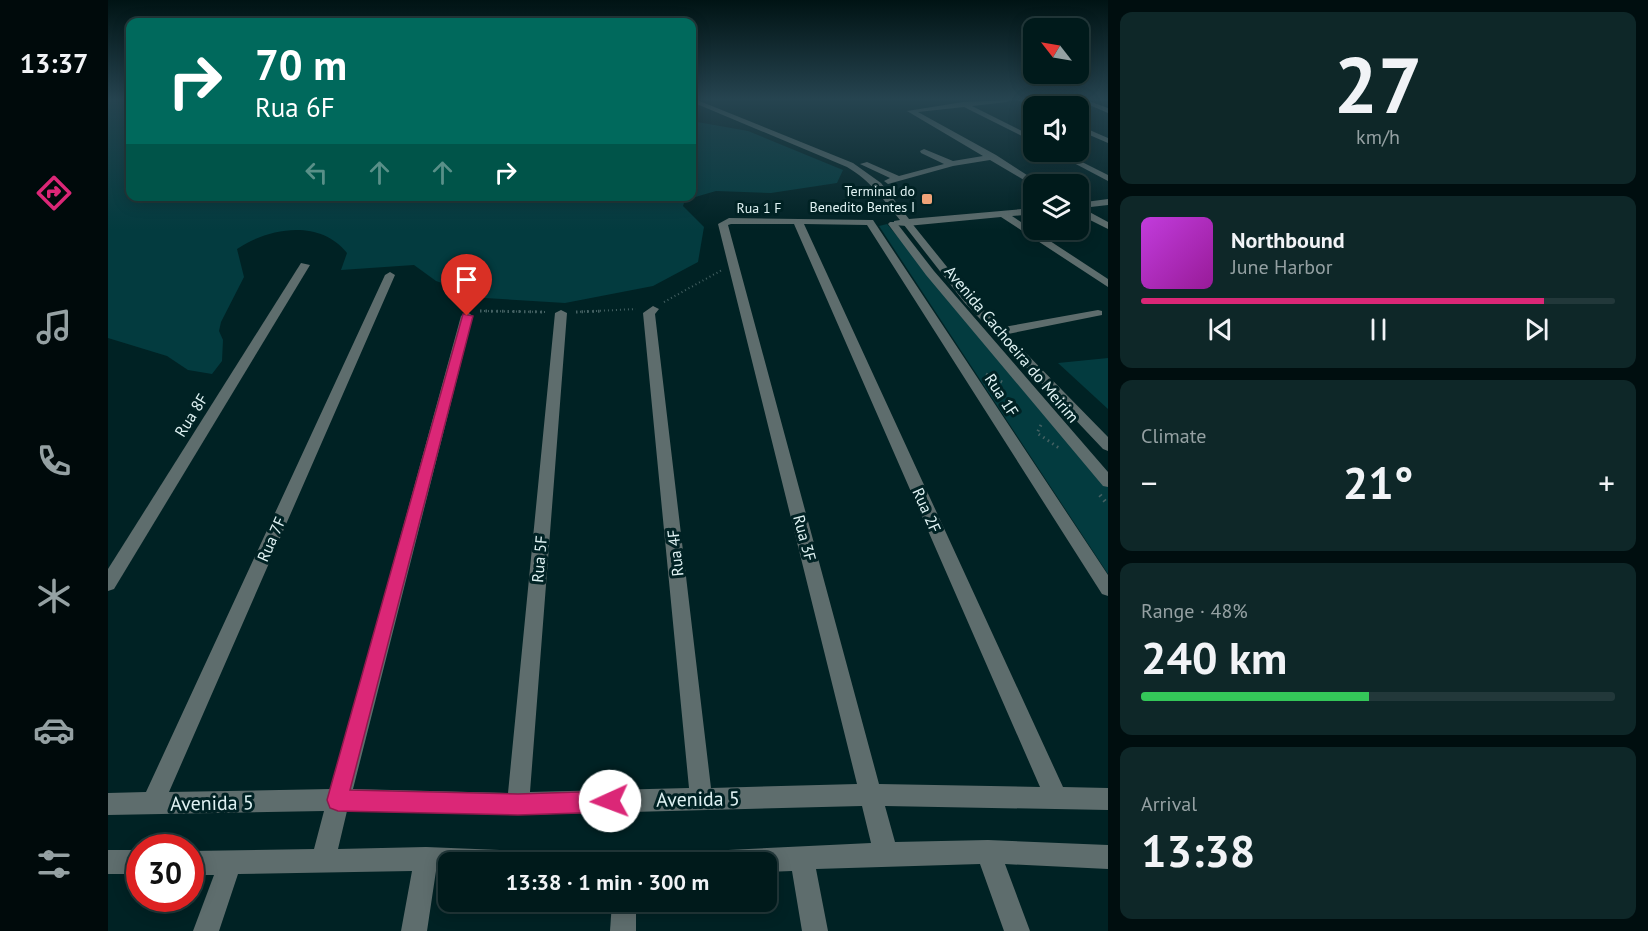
<!DOCTYPE html>
<html lang="en">
<head>
<meta charset="utf-8">
<style>
  :root { --surface:#001a1b; --page:#0e2728; --text:#f1f3f6; --muted:#95a1a3; --line:#22383a; --accent:#db2777 }
  body { margin:0; font-family:"PT Sans",sans-serif; background:var(--page); color:var(--text); height:100vh; display:flex; flex-direction:column; font-size:22px; white-space:nowrap }
  * { box-sizing:border-box; margin:0 }
  p { font-size:20px; color:var(--muted) }
  .icon { flex:none; width:33px; height:33px; fill:none; stroke:currentColor; stroke-width:2; stroke-linecap:round; stroke-linejoin:round }
  .map { position:relative; flex:1; overflow:hidden }
  .panel { display:flex; flex-direction:column; gap:12px; padding:12px; background:#000e0f; width:540px }
  .panel>* { flex:none }
  .banner { position:absolute; left:18px; top:18px; width:570px; height:183px; border-radius:12px; box-shadow:0 3px 15px #0003,0 0 0 2px var(--line); background:#00695c; color:#fff; overflow:hidden }
  .needle { width:39px; rotate:301deg }
  .buttons { position:absolute; left:915px; top:18px; display:grid; gap:12px }
  .buttons a { display:grid; place-items:center; width:66px; height:66px; border-radius:12px; background:var(--surface); box-shadow:0 3px 15px #0003,0 0 0 2px var(--line); font-size:30px }
  .speed { position:absolute; left:18px; top:834px; display:flex; gap:12px; font-size:30px; font-weight:700; text-align:center }
  .speed>* { display:grid; place-content:center; width:78px; height:78px; border-radius:50%; background:var(--surface); box-shadow:0 3px 15px #0003,0 0 0 2px var(--line); line-height:1 }
  .speed .limit { border:9px solid #d22; background:#fff; color:#111 }
  .pin { position:absolute; display:grid; place-items:center; width:51px; height:51px; color:#fff; margin:-62px -26px; border-radius:50% 50% 50% 0; rotate:-45deg; box-shadow:0 0 6px #0007 }
  .pin .icon { rotate:45deg }
  .me { position:absolute; width:66px; margin:-33px; rotate:268deg; stroke-linejoin:round; filter:drop-shadow(0 0 4px #0008) }
  .turn { display:flex; align-items:center; gap:21px; height:126px; padding:0 30px; font-size:27px }
  .turn .icon { width:78px; height:78px; stroke-width:2.5 }
  .turn b { display:block; font-size:42px; line-height:51px }
  .lanes { display:flex; align-items:center; height:57px; padding:0 30px; background:#0003; justify-content:center; gap:30px; direction:ltr }
  .lanes .off { opacity:.35 }
  .big { font-size:45px; font-weight:800; line-height:1.1 }
  .panel .tile { flex:1; display:flex; flex-direction:column; justify-content:center; gap:9px; min-width:0; padding:0 21px; border-radius:12px; background:var(--page) }
  .panel .dial { align-items:center; gap:0 }
  .dial b { font-size:78px; line-height:1 }
  .song { display:flex; align-items:center; gap:18px }
  .cover { width:72px; height:72px; border-radius:9px; background:linear-gradient(135deg,hsl(290 70% 55%),hsl(300 70% 35%)) }
  .played { height:6px; border-radius:3px; background:linear-gradient(90deg,var(--accent) 85%,var(--line) 85%) }
  .keys { display:flex; justify-content:space-around; direction:ltr }
  .heat { display:flex; justify-content:space-between; align-items:center; font-size:33px; direction:ltr }
  .charge { height:9px; border-radius:4px; background:linear-gradient(90deg,#34c759 48%,var(--line) 0) }
  .trip { position:absolute; left:330px; top:852px; width:339px; height:60px; border-radius:12px; background:var(--surface); box-shadow:0 3px 15px #0003,0 0 0 2px var(--line); font-weight:800; line-height:60px; text-align:center }
  main { display:flex; flex:1; min-height:0 }
  .dock { display:flex; flex-direction:column; width:108px; justify-content:space-around; align-items:center; background:#000a0b; color:var(--muted) }
  .dock .icon { width:42px; height:42px }
  .dock .on { color:var(--accent) }
  .dock b { font-size:27px; color:var(--text) }
  .map>svg:first-child { display:block }
</style>
</head>
<body>
<main>
<nav class="dock">
<b>13:37</b>
<svg class="icon on" aria-label="directions" viewBox="0 0 24 24"><path d="M12 3l9 9-9 9-9-9zM9 14v-3h6M13 9l2 2-2 2"/></svg>
<svg class="icon" aria-label="music" viewBox="0 0 24 24"><path d="M9 18V5l10-2v13"/><circle cx="6" cy="18" r="3"/><circle cx="16" cy="16" r="3"/></svg>
<svg class="icon" aria-label="phone" viewBox="0 0 24 24"><path d="M5 4h4l2 5-3 2q2 4 5 5l2-3 5 2v4C11 20 4 13 5 4z"/></svg>
<svg class="icon" aria-label="climate" viewBox="0 0 24 24"><path d="M12 3v18M4 7l16 10M4 17L20 7"/></svg>
<svg class="icon" aria-label="car" viewBox="0 0 24 24"><path d="M5 17H2v-5l4-1 3-4h7l3 4 3 1v5h-3M9 17h6M6 11h13"/><circle cx="7" cy="17" r="2"/><circle cx="17" cy="17" r="2"/></svg>
<svg class="icon" aria-label="filters" viewBox="0 0 24 24"><path d="M4 7h16M4 17h16"/><circle cx="9" cy="7" r="2"/><circle cx="15" cy="17" r="2"/></svg>
</nav>
<div class="map">
<svg width="1000" height="931" viewBox="0 0 1000 931">
  <rect width="100%" height="100%" fill="#002224"/>
  <g fill="#033b3f">
    <path d="M0,100H22V196H584V121L640,131L735,170L729,183L663,193L608,191L577,200L575,206L596,227L590,262L545,286L457,303L377,298L328,281L306,265L233,270L239,253C212,219 162,227 129,249L136,277L113,322L111,331L115,340L114,361L104,374L80,370L59,356L0,338Z"/>
    <polygon points="779,224 1000,484 1000,574 771,226"/>
    <polygon points="1000,358 1000,409 950,363"/>
  </g>
  <g fill="none" stroke-linecap="round" stroke-linejoin="round">
    <g stroke="#446163" stroke-width="2" stroke-dasharray="1 3" stroke-linecap="butt">
      <polyline points="760,198 764,211"/>
      <polyline points="556,302 614,270"/>
      <polyline points="372,311 438,312"/>
      <polyline points="468,312 528,309"/>
    </g>
    <g stroke="#446163" stroke-width="3" stroke-dasharray="1.5 4" stroke-linecap="butt">
      <polyline points="372,311 438,312"/>
      <polyline points="468,312 495,311"/>
      <polyline points="878,374 896,383"/>
      <polyline points="933,425 929,433 951,448"/>
    </g>
    <polyline stroke="#446163" stroke-width="4" stroke-dasharray="1.5 5" stroke-linecap="butt" points="992,495 1000,505"/>
    <g fill="#5e6d6d" fill-rule="evenodd">
      <path d="M584,100H589L745,163L773,183L801,219L926,208V214L904,216L1000,279V287L893,217L799,226L786,225V221L792,220C775,199 763,181 739,167L584,102Z"/>
      <polygon points="902,100 899,102 864,106 926,137 926,142 856,107 810,112 888,155 933,184 926,186 882,160 845,166 780,184 776,181 782,178 752,164 759,162 791,176 836,164 813,153 812,151 816,149 845,161 875,156 799,111 855,102"/>
      <polygon points="909,100 917,100 930,106 925,107"/>
      <polygon points="970,100 978,100 1000,108 1000,113"/>
      <polygon points="970,125 1000,138 1000,143 970,130"/>
      <polygon points="945,152 954,152 1000,175 1000,181"/>
      <polygon points="1000,199 1000,205 974,208 1000,222 1000,229 970,214 970,203"/>
      <path d="M621,218L765,220L1000,575V596L994,594L759,225L696,224L955,787L1000,788V810L777,806L787,842L880,840L1000,845V869L897,864L922,931H896L872,864L708,869L720,931H694L684,871L658,872V862H608L612,854L620,850L763,843L754,806L410,815L239,811L230,849L318,847L392,850L400,854L404,862H340V872L328,871L319,931H293L304,871L130,874L111,931H85L106,875H82V851L206,849L216,811L0,815V793L38,792L277,275L282,272L287,275L61,792L223,789L353,316L359,312L365,316L245,789L400,793L447,313L453,310L459,313L422,792L581,788L535,313L545,306L551,309L547,314L603,788L749,784L610,224ZM623,224H686L932,787L771,784L620,225Z"/>
      <polygon points="193,263 202,265 6,589 0,591 0,569"/>
      <polygon points="990,310 994,311 994,315 890,336 884,332 890,328"/>
      <rect x="0" y="850" width="32" height="24"/>
      <polygon points="504,902 528,902 528,931 502,931"/>
    </g>
    <g fill="#5e6d6d" fill-rule="evenodd">
      <polygon points="796,221 802,221 864,298 1000,437 1000,451 995,449 856,302 796,225"/>
      <polygon points="782,222 788,222 826,271 1000,472 1000,487 995,486 818,275 780,224"/>
    </g>
  </g>
  <linearGradient id="sky" x2="0" y2="1"><stop stop-color="#001314"/><stop offset="0.43" stop-color="#264450"/><stop offset="1" stop-color="#264450" stop-opacity="0"/></linearGradient>
  <rect width="1000" height="230" fill="url(#sky)"/>
  <polygon fill="#db2777" stroke="#8e194d" stroke-width="1.5" points="355,314 365,316 242,790 410,794 502,791 509,794 512,801 509,809 502,812 410,815 230,811 222,808 219,800"/>
  <rect fill="#efa378" stroke="#002224" stroke-width="2" x="813" y="193" width="12" height="12" rx="3"/>
  <g text-anchor="middle" dominant-baseline="central" stroke-width="6" stroke-linejoin="round" paint-order="stroke">
    <g font-size="14" fill="#dff2f3" stroke="#002224" text-anchor="end">
      <text x="807" y="191">Terminal do<tspan x="807" dy="16">Benedito Bentes I</tspan></text>
    </g>
    <g font-size="14" fill="#dff2f3" stroke="#002224">
      <text x="651" y="208">Rua 1 F</text>
    </g>
    <g font-size="16" fill="#dff2f3" stroke="#002224">
      <text transform="translate(904 344) rotate(50)">Avenida Cachoeira do Meirim</text>
      <text transform="translate(894 395) rotate(57)">Rua 1F</text>
      <text transform="translate(83 415) rotate(-58)">Rua 8F</text>
      <text transform="translate(819 510) rotate(66)">Rua 2F</text>
      <text transform="translate(697 538) rotate(75)">Rua 3F</text>
      <text transform="translate(163 539) rotate(-66)">Rua 7F</text>
      <text transform="translate(567 553) rotate(-96)">Rua 4F</text>
      <text transform="translate(431 559) rotate(-85)">Rua 5F</text>
    </g>
    <g font-size="20" fill="#dff2f3" stroke="#002224">
      <text transform="translate(590 799) rotate(-1)">Avenida 5</text>
      <text transform="translate(104 803) rotate(-1)">Avenida 5</text>
    </g>
  </g>
</svg>
<div class="buttons">
<a><svg class="needle" viewBox="-14 -14 28 28"><path d="M0-13l5 13h-10z" fill="#e53935"/><path d="M0 13l5-13h-10z" fill="#95a1a3"/></svg></a>
<a><svg class="icon" aria-label="sound" viewBox="0 0 24 24"><path d="M4 9h4l5-4v14l-5-4H4zM17 9q2 3 0 6"/></svg></a>
<a><svg class="icon" aria-label="layers" viewBox="0 0 24 24"><path d="M12 4l9 5-9 5-9-5zM3 14l9 5 9-5"/></svg></a>
</div>
<div class="speed"><div class="limit">30</div></div>
<div class="pin" style="left:359px;top:316px;background:#d93025"><svg class="icon" aria-label="arrive" viewBox="0 0 24 24"><path d="M6 21V4h12l-3 4 3 4H6"/></svg></div>
<svg class="me" style="left:502px;top:801px" viewBox="-20 -20 40 40"><circle r="19" fill="#fff"/><path d="M0-13L10 11 0 6-10 11z" fill="#db2777"/></svg>
<div class="trip">13:38 · 1 min · 300 m</div>
<div class="banner">
<div class="turn"><svg class="icon" aria-label="right" viewBox="0 0 24 24"><path d="M7 20v-9h11M14 6l5 5-5 5"/></svg><div><b>70 m</b>Rua 6F</div></div>
<div class="lanes"><svg class="icon off" aria-label="left" viewBox="0 0 24 24"><path d="M17 20v-9H6M10 6l-5 5 5 5"/></svg><svg class="icon off" aria-label="ahead" viewBox="0 0 24 24"><path d="M12 20V5M6 11l6-6 6 6"/></svg><svg class="icon off" aria-label="ahead" viewBox="0 0 24 24"><path d="M12 20V5M6 11l6-6 6 6"/></svg><svg class="icon" aria-label="right" viewBox="0 0 24 24"><path d="M7 20v-9h11M14 6l5 5-5 5"/></svg></div>
</div>
</div>
<section class="panel">
<div class="tile dial"><b>27</b><p>km/h</p></div>
<div class="tile">
<div class="song"><i class="cover"></i><div><b>Northbound</b><p>June Harbor</p></div></div>
<div class="played"></div>
<div class="keys"><svg class="icon" aria-label="previous" viewBox="0 0 24 24"><path d="M18 5L8 12l10 7zM5 5v14"/></svg><svg class="icon" aria-label="pause" viewBox="0 0 24 24"><path d="M8 5v14M16 5v14"/></svg><svg class="icon" aria-label="next" viewBox="0 0 24 24"><path d="M6 5l10 7-10 7zM19 5v14"/></svg></div>
</div>
<div class="tile"><p>Climate</p>
<div class="heat"><a>−</a><b class="big">21°</b><a>+</a></div>
</div>
<div class="tile"><p>Range · 48%</p><b class="big">240 km</b><div class="charge"></div></div>
<div class="tile"><p>Arrival</p><b class="big">13:38</b></div>
</section>
</main>
</body>
</html>
